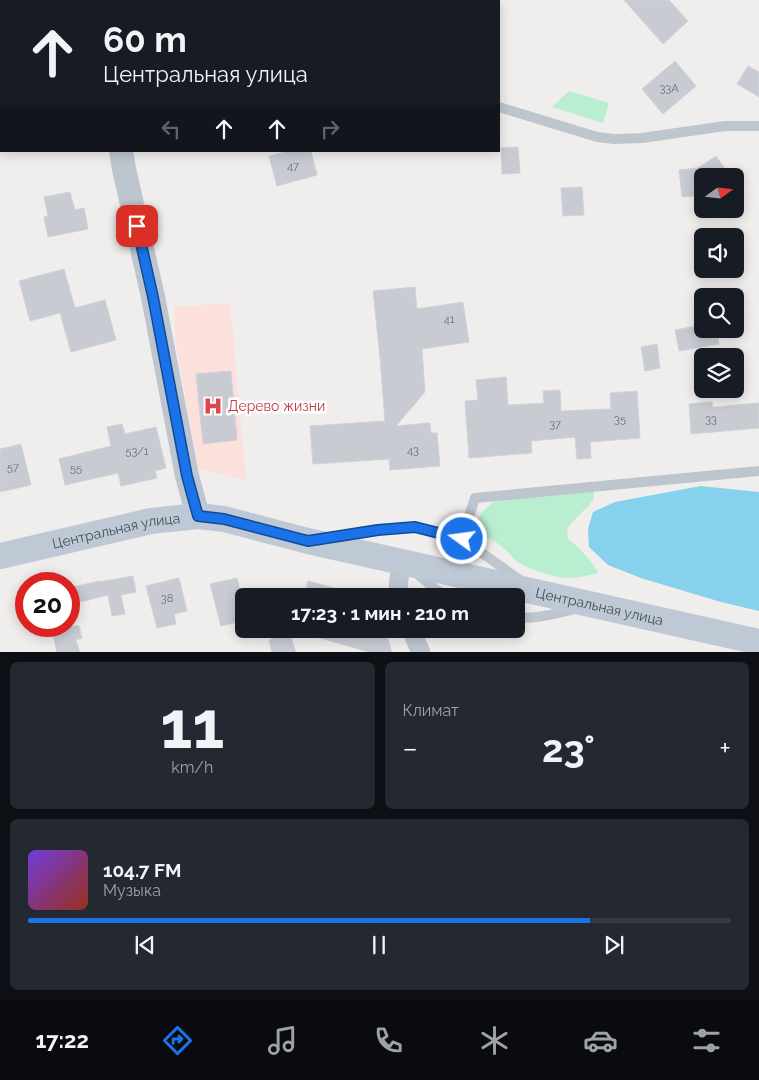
<!DOCTYPE html>
<html lang="ru">
<head>
<meta charset="utf-8">
<style>
  :root { --surface:#171b24; --page:#242831; --text:#f1f3f6; --muted:#9ea1a6; --line:#363941; --accent:#1a73e8 }
  body { margin:0; font-family:Raleway,sans-serif; background:var(--page); color:var(--text); height:100vh; display:flex; flex-direction:column; font-size:19px; white-space:nowrap }
  * { box-sizing:border-box; margin:0 }
  p { font-size:16px; color:var(--muted) }
  .icon { flex:none; width:28px; height:28px; fill:none; stroke:currentColor; stroke-width:2; stroke-linecap:round; stroke-linejoin:round }
  .map { position:relative; height:652px; overflow:hidden }
  .side { display:flex; flex-direction:column; gap:10px; padding:10px; background:#0d0f14; flex:1 }
  .side>* { flex:none }
  .banner { position:absolute; left:0px; top:0px; width:500px; height:152px; box-shadow:0 2px 12px #0003; background:#171b24; color:var(--text); overflow:hidden }
  .needle { width:32px; rotate:75deg }
  .controls { position:absolute; left:694px; top:168px; display:grid; gap:10px }
  .controls a { display:grid; place-items:center; width:50px; height:50px; border-radius:8px; background:var(--surface); box-shadow:0 2px 12px #0003; font-size:25px }
  .speed { position:absolute; left:15px; top:572px; display:flex; gap:10px; font-size:25px; font-weight:700; text-align:center }
  .speed>* { display:grid; place-content:center; width:65px; height:65px; border-radius:50%; background:var(--surface); box-shadow:0 2px 12px #0003; line-height:1 }
  .speed .limit { border:8px solid #d22; background:#fff; color:#111 }
  .pin { position:absolute; display:grid; place-items:center; width:42px; height:42px; color:#fff; margin:-21px; border-radius:10px; box-shadow:0 2px 8px #0006 }
  .me { position:absolute; width:55px; margin:-28px; rotate:284deg; stroke-linejoin:round; filter:drop-shadow(0 0 4px #0008) }
  .turn { display:flex; align-items:center; gap:18px; height:105px; padding:0 20px; font-size:22px }
  .turn .icon { width:65px; height:65px; stroke-width:2.5 }
  .turn b { display:block; font-size:35px; line-height:42px }
  .lanes { display:flex; align-items:center; height:48px; padding:0 20px; background:#0003; justify-content:center; gap:25px; direction:ltr }
  .lanes .off { opacity:.35 }
  .big { font-size:38px; font-weight:700; line-height:1.1 }
  .side .widget { flex:1; display:flex; flex-direction:column; justify-content:center; gap:8px; min-width:0; padding:0 18px; border-radius:8px; background:var(--page) }
  .side .dial { align-items:center; gap:0 }
  .dial b { font-size:65px; line-height:1 }
  .song { display:flex; align-items:center; gap:15px }
  .cover { width:60px; height:60px; border-radius:8px; background:linear-gradient(135deg,hsl(260 70% 55%),hsl(10 70% 35%)) }
  .played { height:5px; border-radius:2px; background:linear-gradient(90deg,var(--accent) 80%,var(--line) 80%) }
  .keys { display:flex; justify-content:space-around; direction:ltr }
  .heat { display:flex; justify-content:space-between; align-items:center; font-size:28px; direction:ltr }
  .side .tiles { flex:1; display:grid; gap:10px; grid-template-columns:1fr 1fr }
  .widget:last-child { grid-column:span 2 }
  .trip { position:absolute; left:235px; top:588px; width:290px; height:50px; border-radius:8px; background:var(--surface); box-shadow:0 2px 12px #0003; font-weight:700; line-height:50px; text-align:center }
  .tabs { display:flex; height:80px; justify-content:space-around; align-items:center; background:#090b0e; color:var(--muted) }
  .tabs .icon { width:35px; height:35px }
  .tabs .on { color:var(--accent) }
  .tabs b { font-size:22px; color:var(--text) }
  .map>svg:first-child { display:block }
</style>
</head>
<body>
<div class="map">
<svg width="759" height="653" viewBox="0 0 759 653">
  <rect width="100%" height="100%" fill="#f0eded"/>
  <polygon fill="#fbe0dc" points="230,303 246,480 198,468 176,344 174,307"/>
  <g fill="#baeed1">
    <polygon points="569,91 609,103 603,123 552,107"/>
    <path d="M594,489V499C586,510 574,518 567,529L568,539C577,545 595,564 598,573C574,579 564,580 540,572C532,569 525,567 518,562C512,558 508,551 501,546C495,541 488,538 481,534C480,532 478,529 478,526C476,515 487,507 495,501Z"/>
  </g>
  <polygon fill="#86d1ec" points="701,486 759,492 759,611 721,602 641,578 608,565 589,547 588,529 593,512 615,502"/>
  <g fill="#c9cbd3" stroke="#d1d2d9">
    <polygon points="624,0 669,0 688,21 663,44"/>
    <polygon points="675,61 696,86 663,114 642,89"/>
    <polygon points="748,66 759,72 759,97 737,84"/>
    <polygon points="518,147 520,173 502,174 501,148"/>
    <polygon points="289,151 311,151 317,175 277,186 269,156"/>
    <polygon points="716,156 730,176 702,176 702,195 682,197 679,170 698,168"/>
    <polygon points="582,187 584,215 563,216 561,188"/>
    <polygon points="70,192 75,210 84,208 88,229 48,237 44,217 48,216 44,197"/>
    <polygon points="64,269 75,308 105,300 116,340 71,352 60,313 30,321 19,281"/>
    <polygon points="415,287 417,309 463,302 469,342 422,349 425,392 396,426 430,423 431,433 437,433 440,466 390,470 389,459 313,464 310,426 385,421 380,358 373,291"/>
    <polygon points="702,325 702,329 717,329 719,344 679,351 675,330"/>
    <polygon points="657,344 660,368 645,371 641,347"/>
    <polygon points="231,371 237,440 203,444 196,374"/>
    <polygon points="506,377 508,405 544,403 543,391 560,390 561,411 611,409 610,393 637,391 640,438 590,442 591,458 577,459 575,437 531,441 532,453 469,458 465,401 478,400 476,380"/>
    <polygon points="712,402 713,407 759,403 759,428 691,434 689,404"/>
    <polygon points="122,424 125,434 156,427 166,468 155,471 157,478 121,486 118,473 65,485 59,459 111,446 107,427"/>
    <polygon points="21,444 31,485 0,492 0,449"/>
    <polygon points="133,576 136,592 121,595 125,614 112,616 108,595 69,605 69,588 99,581 99,582"/>
    <polygon points="179,578 187,611 174,614 176,624 157,628 146,586"/>
    <polygon points="237,578 244,605 244,611 236,613 238,622 221,626 210,584"/>
    <polygon points="308,581 349,592 348,596 304,596"/>
    <polygon points="51,626 79,626 82,638 76,640 80,653 57,653"/>
    <polygon points="304,629 385,629 392,653 372,653 303,633"/>
    <polygon points="290,633 296,653 272,653 269,640"/>
  </g>
  <g fill="none" stroke-linecap="round" stroke-linejoin="round">
    <g stroke="#bdc6cf" stroke-width="10">
      <polyline points="287,0 287,1"/>
      <polyline points="157,1 157,0"/>
      <polyline points="499,107 597,137 614,139 642,138 725,126 759,126"/>
      <polyline points="0,134 1,133"/>
      <polyline points="330,537 378,529 415,527 462,539 520,580"/>
      <polyline points="462,539 475,498 759,471"/>
      <polyline points="415,572 435,589 447,596"/>
      <path d="M516,617C535,620 556,613 574,609"/>
    </g>
    <g stroke="#bdc6cf" stroke-width="19">
      <polyline points="0,64 1,64"/>
      <path d="M400,596C396,585 400,573 403,562"/>
      <polyline points="411,629 421,653"/>
    </g>
    <g stroke="#bdc6cf" stroke-width="24">
      <polyline points="133,1 133,0"/>
      <polyline points="121,151 124,169 153,297 187,476 198,516"/>
    </g>
    <path stroke="#bfc9d6" stroke-width="26" id="s1" d="M0,556L151,521L198,516L224,519L308,541L759,642"/>
  </g>
  <g fill="none" stroke-linecap="round" stroke-linejoin="round">
    <g stroke="#114b97" stroke-width="12">
      <polyline id="route" points="137,226 153,297 187,476 198,516 224,519 308,541 378,530 415,527 462,539"/>
    </g>
    <use href="#route" stroke="#1a73e8" stroke-width="9"/>
  </g>
  <defs>
    <g id="hospital-bare" transform="scale(1.5)"><path d="M-5-5h3v3.5h4V-5h3V5h-3V1.5h-4V5h-3Z" fill="#e0444e" stroke="#fff" stroke-width="2.5" paint-order="stroke"/></g>
  </defs>
  <g fill-rule="evenodd">
    <use href="#hospital-bare" x="213" y="406"/>
  </g>
  <g text-anchor="middle" dominant-baseline="central" stroke-width="5" stroke-linejoin="round" paint-order="stroke">
    <g font-size="11" fill="#666e78">
      <text x="669" y="88">33А</text>
      <text x="293" y="166">47</text>
      <text x="449" y="319">41</text>
      <text x="620" y="419">35</text>
      <text x="711" y="419">33</text>
      <text x="555" y="424">37</text>
      <text x="413" y="450">43</text>
      <text x="137" y="451">53/1</text>
      <text x="13" y="467">57</text>
      <text x="76" y="468">55</text>
      <text x="167" y="598">38</text>
    </g>
    <g font-size="14" fill="#be3a42" stroke="#fff" text-anchor="start">
      <text x="228" y="406">Дерево жизни</text>
    </g>
    <g font-size="14" fill="#454f5a" stroke="#fff">
      <text stroke="none"><textPath href="#s1" startOffset="119">Центральная улица</textPath></text>
      <text stroke="none"><textPath href="#s1" startOffset="614">Центральная улица</textPath></text>
    </g>
  </g>
</svg>
<div class="controls">
<a><svg class="needle" viewBox="-14 -14 28 28"><path d="M0-13l5 13h-10z" fill="#e53935"/><path d="M0 13l5-13h-10z" fill="#9ea1a6"/></svg></a>
<a><svg class="icon" aria-label="sound" viewBox="0 0 24 24"><path d="M4 9h4l5-4v14l-5-4H4zM17 9q2 3 0 6"/></svg></a>
<a><svg class="icon" aria-label="search" viewBox="0 0 24 24"><circle cx="10" cy="10" r="6"/><path d="M15 15l6 6"/></svg></a>
<a><svg class="icon" aria-label="layers" viewBox="0 0 24 24"><path d="M12 4l9 5-9 5-9-5zM3 14l9 5 9-5"/></svg></a>
</div>
<div class="speed"><div class="limit">20</div></div>
<div class="pin" style="left:137px;top:226px;background:#d93025"><svg class="icon" aria-label="arrive" viewBox="0 0 24 24"><path d="M6 21V4h12l-3 4 3 4H6"/></svg></div>
<svg class="me" style="left:462px;top:539px" viewBox="-20 -20 40 40"><circle r="17" fill="#1a73e8" stroke="#fff" stroke-width="3"/><path d="M0-11L8 9 0 5-8 9z" fill="#fff"/></svg>
<div class="trip">17:23 · 1 мин · 210 m</div>
<div class="banner">
<div class="turn"><svg class="icon" aria-label="ahead" viewBox="0 0 24 24"><path d="M12 20V5M6 11l6-6 6 6"/></svg><div><b>60 m</b>Центральная улица</div></div>
<div class="lanes"><svg class="icon off" aria-label="left" viewBox="0 0 24 24"><path d="M17 20v-9H6M10 6l-5 5 5 5"/></svg><svg class="icon" aria-label="ahead" viewBox="0 0 24 24"><path d="M12 20V5M6 11l6-6 6 6"/></svg><svg class="icon" aria-label="ahead" viewBox="0 0 24 24"><path d="M12 20V5M6 11l6-6 6 6"/></svg><svg class="icon off" aria-label="right" viewBox="0 0 24 24"><path d="M7 20v-9h11M14 6l5 5-5 5"/></svg></div>
</div>
</div>
<section class="side">
<div class="tiles">
<div class="widget dial"><b>11</b><p>km/h</p></div>
<div class="widget"><p>Климат</p>
<div class="heat"><a>−</a><b class="big">23°</b><a>+</a></div>
</div>
<div class="widget">
<div class="song"><i class="cover"></i><div><b>104.7 FM</b><p>Музыка</p></div></div>
<div class="played"></div>
<div class="keys"><svg class="icon" aria-label="previous" viewBox="0 0 24 24"><path d="M18 5L8 12l10 7zM5 5v14"/></svg><svg class="icon" aria-label="pause" viewBox="0 0 24 24"><path d="M8 5v14M16 5v14"/></svg><svg class="icon" aria-label="next" viewBox="0 0 24 24"><path d="M6 5l10 7-10 7zM19 5v14"/></svg></div>
</div>
</div>
</section>
<nav class="tabs">
<b>17:22</b>
<svg class="icon on" aria-label="directions" viewBox="0 0 24 24"><path d="M12 3l9 9-9 9-9-9zM9 14v-3h6M13 9l2 2-2 2"/></svg>
<svg class="icon" aria-label="music" viewBox="0 0 24 24"><path d="M9 18V5l10-2v13"/><circle cx="6" cy="18" r="3"/><circle cx="16" cy="16" r="3"/></svg>
<svg class="icon" aria-label="phone" viewBox="0 0 24 24"><path d="M5 4h4l2 5-3 2q2 4 5 5l2-3 5 2v4C11 20 4 13 5 4z"/></svg>
<svg class="icon" aria-label="climate" viewBox="0 0 24 24"><path d="M12 3v18M4 7l16 10M4 17L20 7"/></svg>
<svg class="icon" aria-label="car" viewBox="0 0 24 24"><path d="M5 17H2v-5l4-1 3-4h7l3 4 3 1v5h-3M9 17h6M6 11h13"/><circle cx="7" cy="17" r="2"/><circle cx="17" cy="17" r="2"/></svg>
<svg class="icon" aria-label="filters" viewBox="0 0 24 24"><path d="M4 7h16M4 17h16"/><circle cx="9" cy="7" r="2"/><circle cx="15" cy="17" r="2"/></svg>
</nav>
</body>
</html>
